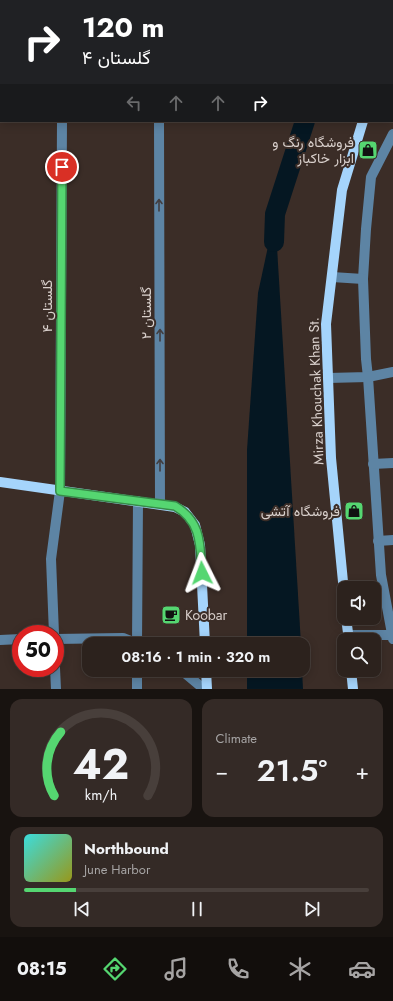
<!DOCTYPE html>
<html lang="en">
<head>
<meta charset="utf-8">
<style>
  :root { --surface:#2c221d; --page:#342a26; --text:#f1f3f6; --muted:#a6a4a4; --line:#483f3b; --accent:#55d671 }
  body { margin:0; font-family:Jost,Vazirmatn,sans-serif; background:var(--page); color:var(--text); height:100vh; display:flex; flex-direction:column; font-size:15px; white-space:nowrap }
  * { box-sizing:border-box; margin:0 }
  p { font-size:13px; color:var(--muted) }
  .icon { flex:none; width:22px; height:22px; fill:none; stroke:currentColor; stroke-width:2; stroke-linecap:round; stroke-linejoin:round }
  .map { position:relative; height:689px; overflow:hidden }
  .sheet { display:flex; flex-direction:column; gap:10px; padding:10px; background:#181310; flex:1 }
  .sheet>* { flex:none }
  .hud { position:absolute; left:0px; top:0px; width:393px; height:122px; box-shadow:0 2px 10px #0003,0 0 0 1px var(--line); background:#202124; color:#fff; overflow:hidden }
  .tools { position:absolute; left:337px; top:581px; display:grid; gap:8px }
  .tools a { display:grid; place-items:center; width:44px; height:44px; border-radius:8px; background:var(--surface); box-shadow:0 2px 10px #0003,0 0 0 1px var(--line); font-size:20px }
  .speed { position:absolute; left:12px; top:625px; display:flex; gap:8px; font-size:20px; font-weight:700; text-align:center }
  .speed>* { display:grid; place-content:center; width:52px; height:52px; border-radius:50%; background:var(--surface); box-shadow:0 2px 10px #0003,0 0 0 1px var(--line); line-height:1 }
  .speed .limit { border:6px solid #d22; background:#fff; color:#111 }
  .pin { position:absolute; display:grid; place-items:center; width:34px; height:34px; color:#fff; margin:-17px; border:2px solid #fff; border-radius:50%; box-shadow:0 1px 4px #0007 }
  .me { position:absolute; width:44px; margin:-22px; rotate:357deg; stroke-linejoin:round; filter:drop-shadow(0 0 3px #0008) }
  .turn { display:flex; align-items:center; gap:14px; height:84px; padding:0 16px; font-size:18px }
  .turn .icon { width:52px; height:52px; stroke-width:2.5 }
  .turn b { display:block; font-size:28px; line-height:34px }
  .lanes { display:flex; align-items:center; height:38px; padding:0 16px; background:#0003; justify-content:center; gap:20px; direction:ltr }
  .lanes .off { opacity:.35 }
  .big { font-size:30px; font-weight:600; line-height:1.1 }
  .sheet .tile { flex:1; display:flex; flex-direction:column; justify-content:center; gap:6px; min-width:0; padding:0 14px; border-radius:12px; background:var(--page) }
  .sheet .dial { align-items:center; gap:0 }
  .dial svg { height:104px; overflow:visible; fill:none; stroke:var(--line); stroke-width:7; stroke-linecap:round; text-anchor:middle }
  .dial text { fill:var(--text); stroke:none }
  .song { display:flex; align-items:center; gap:12px }
  .cover { width:48px; height:48px; border-radius:6px; background:linear-gradient(135deg,hsl(180 70% 55%),hsl(60 70% 35%)) }
  .played { height:4px; border-radius:2px; background:linear-gradient(90deg,var(--accent) 15%,var(--line) 15%) }
  .keys { display:flex; justify-content:space-around; direction:ltr }
  .heat { display:flex; justify-content:space-between; align-items:center; font-size:22px; direction:ltr }
  .sheet .tiles { flex:1; display:grid; gap:10px; grid-template-columns:1fr 1fr }
  .tile:last-child { grid-column:span 2 }
  .trip { position:absolute; left:82px; top:637px; width:228px; height:40px; border-radius:12px; background:var(--surface); box-shadow:0 2px 10px #0003,0 0 0 1px var(--line); font-weight:600; line-height:40px; text-align:center }
  .tabs { display:flex; height:64px; justify-content:space-around; align-items:center; background:#120e0c; color:var(--muted) }
  .tabs .icon { width:28px; height:28px }
  .tabs .selected { color:var(--accent) }
  .tabs b { font-size:18px; color:var(--text) }
  .map>svg:first-child { display:block }
</style>
</head>
<body>
<div class="map">
<svg width="393" height="689" viewBox="0 0 393 689">
  <rect width="100%" height="100%" fill="#3b2d27"/>
  <g fill="#051722">
    <polygon points="275,214 301,644 247,644 247,450 258,293"/>
    <polygon points="247,670 302,670 303,689 247,689"/>
  </g>
  <g fill="none" stroke-linecap="round" stroke-linejoin="round">
    <g stroke="#051722" stroke-width="20">
      <polyline points="344,1 344,0"/>
      <polyline points="274,242 275,214 305,121"/>
    </g>
    <g stroke="#5d84a4" stroke-width="10">
      <polyline points="0,0 34,0"/>
      <polyline points="159,0 159,1"/>
      <polyline points="386,0 388,1"/>
      <polyline points="62,1 62,0"/>
      <polyline points="0,94 1,94"/>
      <polyline points="159,121 160,504"/>
      <polyline points="393,134 371,177 366,229 363,279 366,359 368,377 381,575 393,639"/>
      <polyline points="332,277 363,279"/>
      <polyline points="328,378 368,377 393,372"/>
      <polyline points="373,464 393,463"/>
      <polyline points="378,541 393,540"/>
      <polyline points="54,634 51,559 60,491 62,121"/>
      <polyline points="348,635 392,635"/>
      <polyline points="55,639 123,638 138,644"/>
      <polyline points="0,640 21,639"/>
      <polyline points="137,644 138,501"/>
      <polyline points="55,668 56,689"/>
      <polyline points="137,670 137,689"/>
      <polyline points="181,670 204,689"/>
    </g>
    <g stroke="#a5d4fb" stroke-width="10">
      <polyline points="392,52 393,50"/>
      <polyline points="0,482 175,507 185,512 195,525 200,545 205,644"/>
      <polyline points="344,592 331,458 326,324 342,190 363,121"/>
      <polyline points="346,618 349,640"/>
      <polyline points="206,670 207,689"/>
      <polyline points="351,670 353,689"/>
    </g>
  </g>
  <defs><path id="oneway-shaft" d="M-6 0H5M1.5-3L5.5 0L1.5 3" fill="none" stroke-width="1.6" stroke-linecap="round" stroke-linejoin="round"/></defs>
  <g stroke="#423e40">
    <use href="#oneway-shaft" transform="translate(159 205) rotate(-90)"/>
    <use href="#oneway-shaft" transform="translate(160 335) rotate(-90)"/>
    <use href="#oneway-shaft" transform="translate(160 465) rotate(-90)"/>
  </g>
  <g fill="none" stroke-linecap="round" stroke-linejoin="round">
    <g stroke="#378b49" stroke-width="10">
      <path id="route" d="M62,167L60,491L175,506C202,522 200,545 202,573"/>
    </g>
    <use href="#route" stroke="#55d671" stroke-width="7"/>
  </g>
  <defs>
    <g id="shop-square" transform="scale(1)"><rect x="-9" y="-9" width="18" height="18" rx="4" fill="#55d671" stroke="#3b2d27"/><path d="M-5-2.5h2.3a2.7 3.5 0 0 1 5.4 0H5L5.5 6h-11ZM-1.5-2.5h3a1.5 2.3 0 0 0-3 0Z" fill="#111"/></g>
    <g id="cafe-square" transform="scale(1)"><rect x="-9" y="-9" width="18" height="18" rx="4" fill="#55d671" stroke="#3b2d27"/><path d="M-5.5-4.5H6V0H3Q3 3.5 0 3.5H-2.5Q-5.5 3.5-5.5 0ZM3-3.2v2h1.7v-2ZM-6 4.5H4V6H-6Z" fill="#111"/></g>
  </defs>
  <g fill-rule="evenodd">
    <use href="#shop-square" x="368" y="150"/>
    <use href="#shop-square" x="354" y="511"/>
    <use href="#cafe-square" x="171" y="615"/>
  </g>
  <g text-anchor="middle" dominant-baseline="central" stroke-width="4" stroke-linejoin="round" paint-order="stroke">
    <g font-size="14" fill="#d8cfcb" stroke="#3b2d27" text-anchor="end">
      <text x="354" y="142">فروشگاه رنگ و<tspan x="354" dy="16">ابزار خاکباز</tspan></text>
      <text x="340" y="511">فروشگاه آتشی</text>
      <text x="185" y="615" text-anchor="start">Koobar</text>
    </g>
    <g font-size="14" fill="#d8cfcb" stroke="#3b2d27">
      <text transform="translate(47 306) rotate(-90)">گلستان ۴</text>
      <text transform="translate(146 313) rotate(-90)">گلستان ۲</text>
      <text transform="translate(316 391) rotate(-92)">Mirza Khouchak Khan St.</text>
    </g>
  </g>
</svg>
<div class="tools">
<a><svg class="icon" aria-label="sound" viewBox="0 0 24 24"><path d="M4 9h4l5-4v14l-5-4H4zM17 9q2 3 0 6"/></svg></a>
<a><svg class="icon" aria-label="search" viewBox="0 0 24 24"><circle cx="10" cy="10" r="6"/><path d="M15 15l6 6"/></svg></a>
</div>
<div class="speed"><div class="limit">50</div></div>
<div class="pin" style="left:62px;top:167px;background:#d93025"><svg class="icon" aria-label="arrive" viewBox="0 0 24 24"><path d="M6 21V4h12l-3 4 3 4H6"/></svg></div>
<svg class="me" style="left:202px;top:573px" viewBox="-20 -20 40 40"><path d="M0-17L14 15 0 8-14 15z" fill="#55d671" stroke="#fff" stroke-width="4"/></svg>
<div class="trip">08:16 · 1 min · 320 m</div>
<div class="hud">
<div class="turn"><svg class="icon" aria-label="right" viewBox="0 0 24 24"><path d="M7 20v-9h11M14 6l5 5-5 5"/></svg><div><b>120 m</b>گلستان ۴</div></div>
<div class="lanes"><svg class="icon off" aria-label="left" viewBox="0 0 24 24"><path d="M17 20v-9H6M10 6l-5 5 5 5"/></svg><svg class="icon off" aria-label="ahead" viewBox="0 0 24 24"><path d="M12 20V5M6 11l6-6 6 6"/></svg><svg class="icon off" aria-label="ahead" viewBox="0 0 24 24"><path d="M12 20V5M6 11l6-6 6 6"/></svg><svg class="icon" aria-label="right" viewBox="0 0 24 24"><path d="M7 20v-9h11M14 6l5 5-5 5"/></svg></div>
</div>
</div>
<section class="sheet">
<div class="tiles">
<div class="tile dial"><svg viewBox="0 0 100 80">
<path d="M14 69A42 42 0 1 1 86 69"/>
<path d="M14 69A42 42 0 0 1 19 20" stroke="#55d671"/>
<text x="50" y="56" font-size="32" font-weight="700">42</text>
<text x="50" y="72" font-size="11">km/h</text>
</svg></div>
<div class="tile"><p>Climate</p>
<div class="heat"><a>−</a><b class="big">21.5°</b><a>+</a></div>
</div>
<div class="tile">
<div class="song"><i class="cover"></i><div><b>Northbound</b><p>June Harbor</p></div></div>
<div class="played"></div>
<div class="keys"><svg class="icon" aria-label="previous" viewBox="0 0 24 24"><path d="M18 5L8 12l10 7zM5 5v14"/></svg><svg class="icon" aria-label="pause" viewBox="0 0 24 24"><path d="M8 5v14M16 5v14"/></svg><svg class="icon" aria-label="next" viewBox="0 0 24 24"><path d="M6 5l10 7-10 7zM19 5v14"/></svg></div>
</div>
</div>
</section>
<nav class="tabs">
<b>08:15</b>
<svg class="icon selected" aria-label="directions" viewBox="0 0 24 24"><path d="M12 3l9 9-9 9-9-9zM9 14v-3h6M13 9l2 2-2 2"/></svg>
<svg class="icon" aria-label="music" viewBox="0 0 24 24"><path d="M9 18V5l10-2v13"/><circle cx="6" cy="18" r="3"/><circle cx="16" cy="16" r="3"/></svg>
<svg class="icon" aria-label="phone" viewBox="0 0 24 24"><path d="M5 4h4l2 5-3 2q2 4 5 5l2-3 5 2v4C11 20 4 13 5 4z"/></svg>
<svg class="icon" aria-label="climate" viewBox="0 0 24 24"><path d="M12 3v18M4 7l16 10M4 17L20 7"/></svg>
<svg class="icon" aria-label="car" viewBox="0 0 24 24"><path d="M5 17H2v-5l4-1 3-4h7l3 4 3 1v5h-3M9 17h6M6 11h13"/><circle cx="7" cy="17" r="2"/><circle cx="17" cy="17" r="2"/></svg>
</nav>
</body>
</html>
